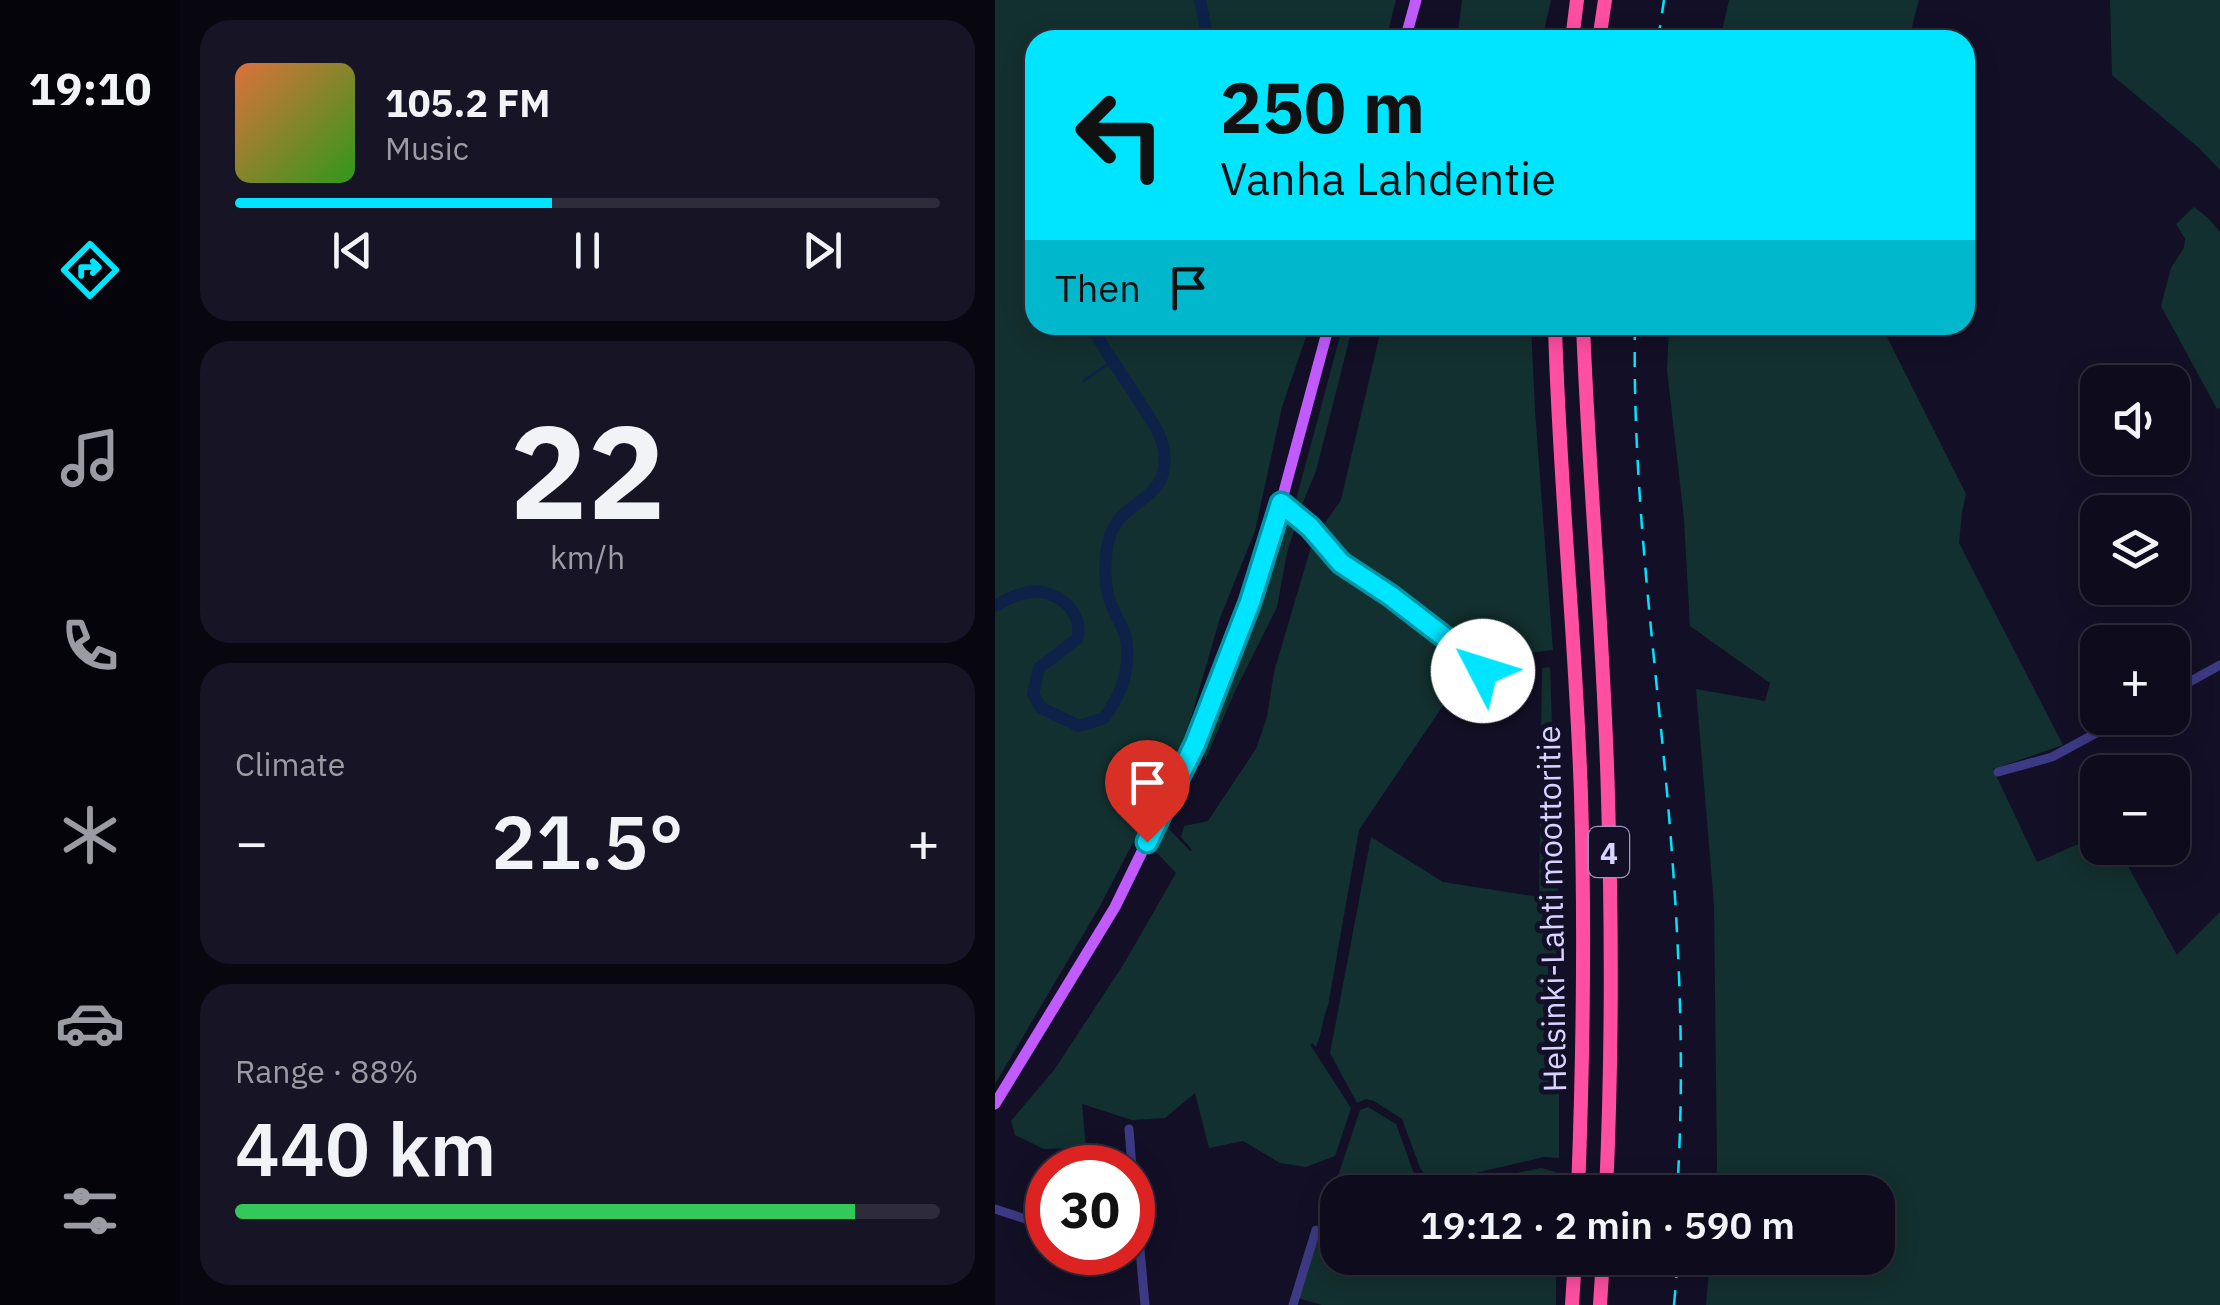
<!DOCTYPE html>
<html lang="en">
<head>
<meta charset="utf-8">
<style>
  :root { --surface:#0e0b1c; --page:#171425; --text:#f1f3f6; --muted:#9b9ba3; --line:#2e2b3b; --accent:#00e5ff }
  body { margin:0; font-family:"IBM Plex Sans",sans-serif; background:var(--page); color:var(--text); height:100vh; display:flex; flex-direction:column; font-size:38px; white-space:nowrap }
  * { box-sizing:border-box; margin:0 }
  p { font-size:32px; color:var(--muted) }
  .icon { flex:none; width:55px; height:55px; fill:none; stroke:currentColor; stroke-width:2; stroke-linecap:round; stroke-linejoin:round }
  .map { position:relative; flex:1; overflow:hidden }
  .details { display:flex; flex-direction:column; gap:20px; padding:20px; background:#08060f; width:815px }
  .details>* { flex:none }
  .top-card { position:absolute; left:30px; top:30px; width:950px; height:305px; border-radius:30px; box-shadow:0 5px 25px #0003,0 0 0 2px var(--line); background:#00e5ff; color:#111; overflow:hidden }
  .fabs { position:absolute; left:1085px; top:365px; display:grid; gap:20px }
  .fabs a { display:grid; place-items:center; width:110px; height:110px; border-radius:20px; background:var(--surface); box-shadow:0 5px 25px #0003,0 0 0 2px var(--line); font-size:50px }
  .speed { position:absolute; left:30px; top:1145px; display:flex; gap:20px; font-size:50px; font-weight:700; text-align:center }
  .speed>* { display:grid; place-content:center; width:130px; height:130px; border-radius:50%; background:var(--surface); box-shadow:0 5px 25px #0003,0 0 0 2px var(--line); line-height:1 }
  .speed .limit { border:15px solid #d22; background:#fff; color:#111 }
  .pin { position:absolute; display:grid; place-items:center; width:85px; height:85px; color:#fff; margin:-102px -42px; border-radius:50% 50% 50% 0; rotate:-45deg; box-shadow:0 0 10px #0007 }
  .pin .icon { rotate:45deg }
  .me { position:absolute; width:110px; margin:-55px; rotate:310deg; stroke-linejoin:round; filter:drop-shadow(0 0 8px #0008) }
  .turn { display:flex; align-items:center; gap:35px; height:210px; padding:0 30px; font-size:45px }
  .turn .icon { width:130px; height:130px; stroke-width:2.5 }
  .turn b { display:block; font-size:70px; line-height:85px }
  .then { display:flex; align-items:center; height:95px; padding:0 30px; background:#0003; gap:20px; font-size:38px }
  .big { font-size:75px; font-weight:600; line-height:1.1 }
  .details .tile { flex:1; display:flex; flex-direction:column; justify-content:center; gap:15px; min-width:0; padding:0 35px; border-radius:30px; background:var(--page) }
  .details .dial { align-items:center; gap:0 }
  .dial b { font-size:130px; line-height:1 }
  .song { display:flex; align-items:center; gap:30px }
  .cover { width:120px; height:120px; border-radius:15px; background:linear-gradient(135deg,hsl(20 70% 55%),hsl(110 70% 35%)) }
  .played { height:10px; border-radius:5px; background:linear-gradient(90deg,var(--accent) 45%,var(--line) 45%) }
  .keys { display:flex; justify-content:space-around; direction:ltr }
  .heat { display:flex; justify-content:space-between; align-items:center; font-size:55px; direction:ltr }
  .charge { height:15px; border-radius:8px; background:linear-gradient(90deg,#34c759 88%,var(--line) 0) }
  .trip { position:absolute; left:325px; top:1175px; width:575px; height:100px; border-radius:30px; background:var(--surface); box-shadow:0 5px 25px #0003,0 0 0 2px var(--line); font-weight:600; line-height:100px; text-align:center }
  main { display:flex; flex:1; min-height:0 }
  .tab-bar { display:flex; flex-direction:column; width:180px; justify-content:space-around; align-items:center; background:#06040b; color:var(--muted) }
  .tab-bar .icon { width:70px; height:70px }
  .tab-bar .active { color:var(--accent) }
  .tab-bar b { font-size:45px; color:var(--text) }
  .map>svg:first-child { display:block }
</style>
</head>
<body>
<main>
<nav class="tab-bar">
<b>19:10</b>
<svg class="icon active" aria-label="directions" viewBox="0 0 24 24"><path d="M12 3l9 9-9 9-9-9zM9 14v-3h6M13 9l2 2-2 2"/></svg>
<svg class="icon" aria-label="music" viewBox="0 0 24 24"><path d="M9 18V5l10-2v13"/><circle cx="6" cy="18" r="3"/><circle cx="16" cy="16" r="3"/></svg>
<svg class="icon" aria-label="phone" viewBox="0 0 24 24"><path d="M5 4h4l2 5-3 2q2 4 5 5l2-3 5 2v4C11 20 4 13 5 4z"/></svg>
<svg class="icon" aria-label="climate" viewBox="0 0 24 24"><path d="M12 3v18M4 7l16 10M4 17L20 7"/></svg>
<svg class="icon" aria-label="car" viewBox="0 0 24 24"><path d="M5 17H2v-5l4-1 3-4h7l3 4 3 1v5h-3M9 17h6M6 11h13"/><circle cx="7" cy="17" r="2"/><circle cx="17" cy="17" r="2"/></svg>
<svg class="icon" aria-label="filters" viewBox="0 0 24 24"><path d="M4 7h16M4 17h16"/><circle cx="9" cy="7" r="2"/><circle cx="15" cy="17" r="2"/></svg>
</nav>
<section class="details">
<div class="tile">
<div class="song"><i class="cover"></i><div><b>105.2 FM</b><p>Music</p></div></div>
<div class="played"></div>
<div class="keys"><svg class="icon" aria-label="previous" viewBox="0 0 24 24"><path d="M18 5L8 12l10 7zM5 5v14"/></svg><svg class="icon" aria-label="pause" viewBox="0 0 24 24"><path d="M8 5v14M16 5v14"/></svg><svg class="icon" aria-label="next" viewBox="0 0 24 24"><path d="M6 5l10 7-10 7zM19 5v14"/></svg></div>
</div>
<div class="tile dial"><b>22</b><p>km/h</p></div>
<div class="tile"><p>Climate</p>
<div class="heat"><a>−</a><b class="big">21.5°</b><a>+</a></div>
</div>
<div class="tile"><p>Range · 88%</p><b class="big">440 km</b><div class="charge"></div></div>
</section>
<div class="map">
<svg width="1225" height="1305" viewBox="0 0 1225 1305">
  <rect width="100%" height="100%" fill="#130f26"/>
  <g fill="#12302f">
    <path d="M0,0H401L391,40H40V325H315L287,407L260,531L225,618L191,735L154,808L195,851L197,850L186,837L189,826L213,821L261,749L272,717L279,672L318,540L346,500L387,325H536L540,411L558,650L492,658L466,679L364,830L333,1006C327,1019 327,1034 321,1047L317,1043L316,1046L356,1108L340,1156L311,1167L285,1163L248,1141L214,1148L200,1093L170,1118L137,1120L87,1104L91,1148L49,1149L20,1135L16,1121L59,1070L130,962L181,873L143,833L105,906L0,1084Z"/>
    <polygon points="467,0 556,0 550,27 552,40 462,40"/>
    <polygon points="734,0 924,0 914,38 912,40 725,40"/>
    <polygon points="1115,0 1225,0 1225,170 1204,148 1117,75"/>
    <polygon points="1199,207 1213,218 1225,232 1225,408 1222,409 1166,306 1176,268 1189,248 1190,239 1181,224"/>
    <polygon points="348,325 358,325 321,471 308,502 292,553 282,607 240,691 210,761 208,748 266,606 301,500"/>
    <polygon points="674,325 886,325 971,494 967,512 964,543 1068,745 998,769 1042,862 1102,836 1102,848 1123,848 1182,955 1225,912 1225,1305 711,1305 715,1258 882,1258 882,1192 720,1192 722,1167 719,905 701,689 770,701 775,683 695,626 689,519 672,370"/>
    <polygon points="555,667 564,927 564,1158 549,1157 437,1183 425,1168 407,1119 379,1101 371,1099 362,1103 335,1053 376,837 448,882 544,897 547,668"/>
    <polygon points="373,1107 401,1124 418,1171 427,1185 342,1179 365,1110"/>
    <polygon points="546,1168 561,1172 563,1192 430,1192"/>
    <polygon points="339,1185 393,1192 342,1192 342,1258 561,1258 561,1305 327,1305 303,1298"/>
  </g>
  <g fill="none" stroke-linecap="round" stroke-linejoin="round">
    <g stroke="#0c2248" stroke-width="2.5">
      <polyline points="60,330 82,325"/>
      <polyline points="88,381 118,361"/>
    </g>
    <g stroke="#0c2248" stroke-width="12">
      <polyline points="205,0 213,40"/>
      <path d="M0,606C14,598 31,589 47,592C69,596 89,616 82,639L44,668L38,694L46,708L84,726L109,718C126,695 136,668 131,639C129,627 120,616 116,604C108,585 109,555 115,536C127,497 176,503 169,450C166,434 158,423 149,409C132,381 111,354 96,325"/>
    </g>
    <g stroke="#3d3a85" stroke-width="9">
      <polyline points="286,503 315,527 345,563 396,596 470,653 488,671"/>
      <polyline points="1178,691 1225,665"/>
      <polyline points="1003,772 1057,757 1129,718"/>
      <polyline points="134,1129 137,1168"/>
      <polyline points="138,1173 150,1305"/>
      <polyline points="0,1209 52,1226"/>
      <polyline points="298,1305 321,1230"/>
    </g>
    <g stroke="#c25bff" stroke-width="11">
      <polyline points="410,40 421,0"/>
      <polyline points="0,1104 120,907 200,743 255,603 286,503 334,325"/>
    </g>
    <g stroke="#ff4fa3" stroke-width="14">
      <polyline points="577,40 582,0"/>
      <polyline points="604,40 610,0"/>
      <path d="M560,325C564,482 581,639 586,796C590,928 588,1061 583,1192"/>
      <path d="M588,325C594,482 609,639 613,797C617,929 617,1061 611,1192"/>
      <polyline points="577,1305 580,1258"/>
      <polyline points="605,1305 608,1258"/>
    </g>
    <g stroke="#00e5ff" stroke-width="2.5" stroke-dasharray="15 12" stroke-linecap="butt">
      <polyline points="663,40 669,0"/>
      <path d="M640,325C637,478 657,630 671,781C683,915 691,1058 682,1192"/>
      <polyline points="679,1305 683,1258"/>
    </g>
  </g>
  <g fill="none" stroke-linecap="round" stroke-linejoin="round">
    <g stroke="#0095a6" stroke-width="25">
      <polyline id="route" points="152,842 200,744 255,602 286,503 315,527 346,563 396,596 470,653 488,671"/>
    </g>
    <use href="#route" stroke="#00e5ff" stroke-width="18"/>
  </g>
  <g text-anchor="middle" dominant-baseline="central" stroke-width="10" stroke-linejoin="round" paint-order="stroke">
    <rect fill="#130f26" stroke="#9e99be" stroke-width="2.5" x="594" y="827" width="40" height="50" rx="8"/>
    <g font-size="30" font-weight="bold" fill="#d9d4ff">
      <text x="614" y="852">4</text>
    </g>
    <g font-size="32" fill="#d9d4ff" stroke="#130f26">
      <text transform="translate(556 909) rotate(-91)">Helsinki-Lahti moottoritie</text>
    </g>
  </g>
</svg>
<div class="fabs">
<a><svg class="icon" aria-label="sound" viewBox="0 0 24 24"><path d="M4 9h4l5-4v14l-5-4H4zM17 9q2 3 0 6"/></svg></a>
<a><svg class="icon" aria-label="layers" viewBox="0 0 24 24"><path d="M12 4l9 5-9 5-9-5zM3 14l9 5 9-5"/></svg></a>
<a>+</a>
<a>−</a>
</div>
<div class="speed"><div class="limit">30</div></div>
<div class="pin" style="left:152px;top:842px;background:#d93025"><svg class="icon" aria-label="arrive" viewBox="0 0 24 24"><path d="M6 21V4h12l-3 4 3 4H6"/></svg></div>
<svg class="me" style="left:488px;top:671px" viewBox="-20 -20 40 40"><circle r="19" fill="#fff"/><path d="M0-13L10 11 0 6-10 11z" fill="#00e5ff"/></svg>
<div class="trip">19:12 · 2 min · 590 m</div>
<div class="top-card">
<div class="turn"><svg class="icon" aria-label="left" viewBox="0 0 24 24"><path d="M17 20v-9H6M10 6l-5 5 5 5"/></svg><div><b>250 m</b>Vanha Lahdentie</div></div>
<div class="then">Then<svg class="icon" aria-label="arrive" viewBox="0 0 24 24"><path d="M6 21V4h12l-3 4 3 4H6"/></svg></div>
</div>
</div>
</main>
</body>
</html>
